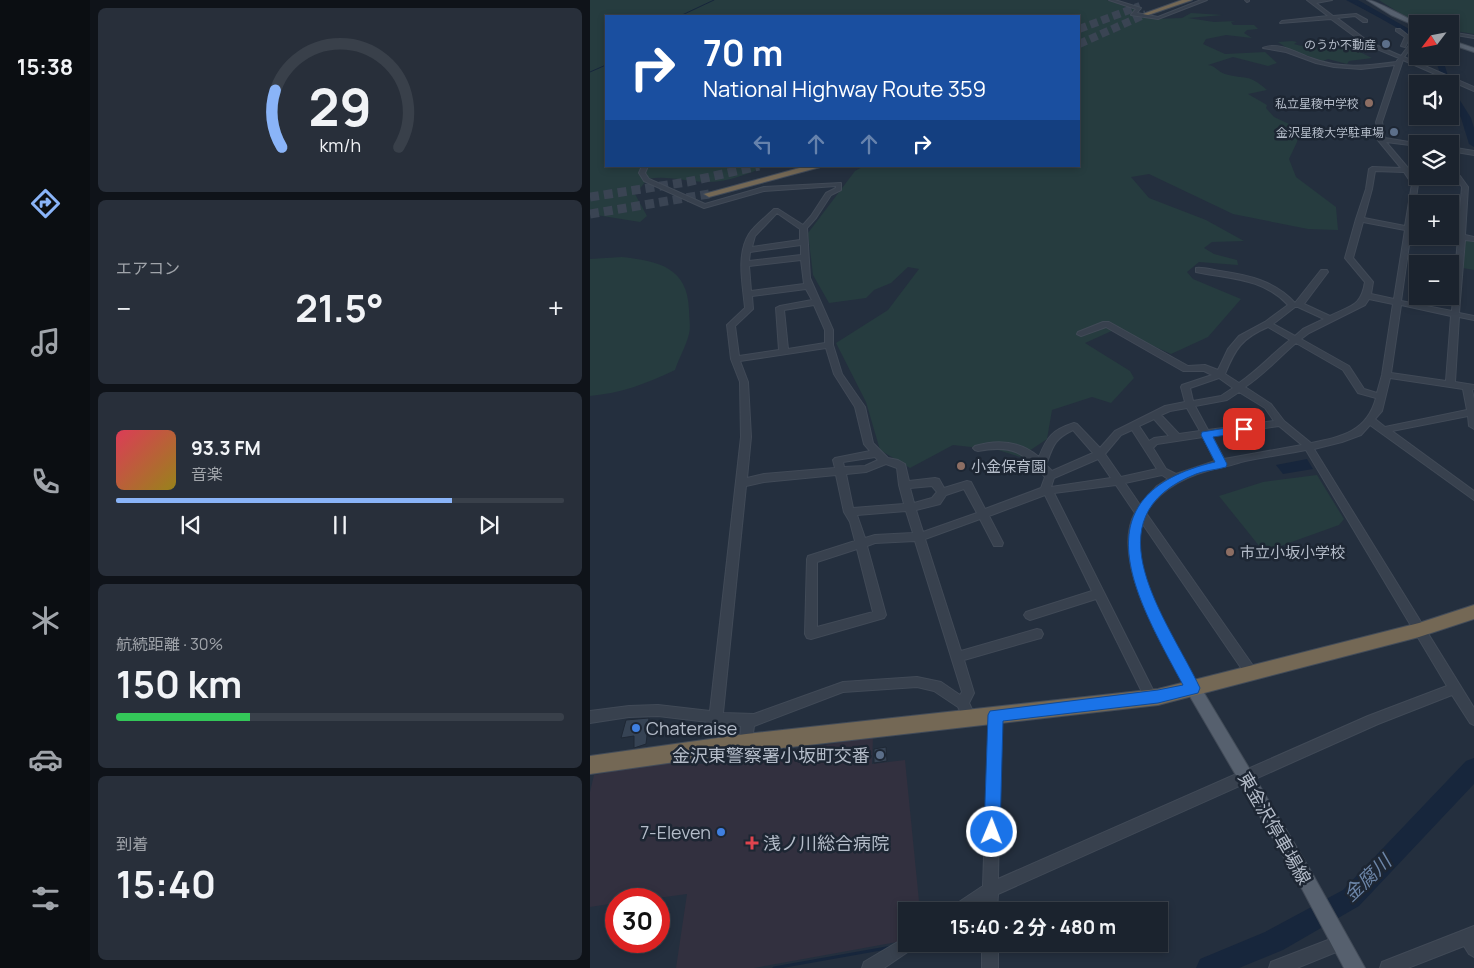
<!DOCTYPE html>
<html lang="ja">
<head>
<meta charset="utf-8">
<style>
  :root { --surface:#1b232e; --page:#282f3a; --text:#f1f3f6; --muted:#a0a4aa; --line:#39404a; --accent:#8ab4f8 }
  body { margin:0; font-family:Manrope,"Noto Sans JP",sans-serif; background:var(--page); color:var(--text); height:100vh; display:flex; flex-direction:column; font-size:19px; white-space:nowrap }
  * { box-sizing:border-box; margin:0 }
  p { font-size:16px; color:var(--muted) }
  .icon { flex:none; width:28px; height:28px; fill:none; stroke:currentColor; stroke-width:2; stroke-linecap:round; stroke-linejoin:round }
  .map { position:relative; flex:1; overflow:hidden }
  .side { display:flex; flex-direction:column; gap:8px; padding:8px; background:#0f1319; width:500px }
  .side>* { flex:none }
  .guide { position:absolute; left:15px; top:15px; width:475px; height:152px; border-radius:0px; box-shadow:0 2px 8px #0003,0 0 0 1px var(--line); background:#1a4fa0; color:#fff; overflow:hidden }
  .needle { width:32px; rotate:238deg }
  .fabs { position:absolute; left:819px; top:15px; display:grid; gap:10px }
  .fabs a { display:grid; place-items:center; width:50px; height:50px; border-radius:0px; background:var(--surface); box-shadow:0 2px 8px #0003,0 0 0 1px var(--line); font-size:25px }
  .speed { position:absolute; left:15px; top:888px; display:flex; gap:10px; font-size:25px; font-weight:700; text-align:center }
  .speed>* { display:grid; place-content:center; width:65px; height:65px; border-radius:50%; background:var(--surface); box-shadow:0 2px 8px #0003,0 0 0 1px var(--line); line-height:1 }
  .speed .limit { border:8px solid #d22; background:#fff; color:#111 }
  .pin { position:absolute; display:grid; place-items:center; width:42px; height:42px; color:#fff; margin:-21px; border-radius:10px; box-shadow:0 2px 8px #0006 }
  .me { position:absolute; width:55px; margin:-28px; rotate:1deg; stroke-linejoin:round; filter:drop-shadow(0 0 4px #0008) }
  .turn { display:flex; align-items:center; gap:18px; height:105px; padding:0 15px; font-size:22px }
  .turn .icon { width:65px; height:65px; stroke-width:2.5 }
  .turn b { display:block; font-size:35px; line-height:42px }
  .lanes { display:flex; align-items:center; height:48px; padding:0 15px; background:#0003; justify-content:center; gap:25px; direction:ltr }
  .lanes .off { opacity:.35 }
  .big { font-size:38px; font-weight:700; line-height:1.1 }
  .side .tile { flex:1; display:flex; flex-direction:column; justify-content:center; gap:8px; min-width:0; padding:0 18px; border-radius:8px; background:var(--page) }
  .side .dial { align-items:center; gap:0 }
  .dial svg { height:130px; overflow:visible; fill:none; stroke:var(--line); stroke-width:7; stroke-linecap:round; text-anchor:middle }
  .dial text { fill:var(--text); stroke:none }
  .song { display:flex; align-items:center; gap:15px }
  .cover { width:60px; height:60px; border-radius:8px; background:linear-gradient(135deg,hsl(350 70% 55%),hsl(50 70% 35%)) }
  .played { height:5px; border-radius:2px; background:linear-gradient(90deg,var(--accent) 75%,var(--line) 75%) }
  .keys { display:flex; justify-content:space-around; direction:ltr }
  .heat { display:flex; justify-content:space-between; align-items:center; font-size:28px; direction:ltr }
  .charge { height:8px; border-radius:4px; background:linear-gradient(90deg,#34c759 30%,var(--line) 0) }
  .trip { position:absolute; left:308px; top:902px; width:270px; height:50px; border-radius:0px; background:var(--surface); box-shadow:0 2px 8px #0003,0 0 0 1px var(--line); font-weight:700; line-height:50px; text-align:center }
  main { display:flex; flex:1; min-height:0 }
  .dock { display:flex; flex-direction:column; width:90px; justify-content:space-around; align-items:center; background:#0b0e12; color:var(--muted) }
  .dock .icon { width:35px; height:35px }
  .dock .active { color:var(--accent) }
  .dock b { font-size:22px; color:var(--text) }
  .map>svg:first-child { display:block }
</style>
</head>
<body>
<main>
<nav class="dock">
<b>15:38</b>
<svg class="icon active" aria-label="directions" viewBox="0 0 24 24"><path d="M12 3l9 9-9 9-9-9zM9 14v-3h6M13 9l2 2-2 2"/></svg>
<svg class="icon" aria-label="music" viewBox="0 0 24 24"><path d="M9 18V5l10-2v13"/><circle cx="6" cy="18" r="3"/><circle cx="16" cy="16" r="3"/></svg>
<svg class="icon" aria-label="phone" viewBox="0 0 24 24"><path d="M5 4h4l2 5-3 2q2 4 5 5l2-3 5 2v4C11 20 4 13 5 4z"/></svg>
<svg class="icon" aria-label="climate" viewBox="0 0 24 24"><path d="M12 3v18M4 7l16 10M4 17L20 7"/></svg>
<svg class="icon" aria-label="car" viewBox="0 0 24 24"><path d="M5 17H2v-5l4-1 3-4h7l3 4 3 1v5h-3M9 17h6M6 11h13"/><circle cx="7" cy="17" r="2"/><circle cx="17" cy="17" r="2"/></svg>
<svg class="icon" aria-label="filters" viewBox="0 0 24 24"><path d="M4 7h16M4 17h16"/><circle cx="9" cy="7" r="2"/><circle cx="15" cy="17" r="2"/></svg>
</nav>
<section class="side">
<div class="tile dial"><svg viewBox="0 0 100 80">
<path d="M14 69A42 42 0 1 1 86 69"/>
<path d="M14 69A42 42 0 0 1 10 34" stroke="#8ab4f8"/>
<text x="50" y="56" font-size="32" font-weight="700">29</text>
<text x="50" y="72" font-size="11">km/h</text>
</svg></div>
<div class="tile"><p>エアコン</p>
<div class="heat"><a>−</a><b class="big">21.5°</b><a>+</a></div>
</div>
<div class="tile">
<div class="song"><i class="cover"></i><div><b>93.3 FM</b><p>音楽</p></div></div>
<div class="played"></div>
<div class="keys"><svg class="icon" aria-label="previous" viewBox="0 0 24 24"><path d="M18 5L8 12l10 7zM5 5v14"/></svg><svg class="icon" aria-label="pause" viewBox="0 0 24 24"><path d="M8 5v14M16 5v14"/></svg><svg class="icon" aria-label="next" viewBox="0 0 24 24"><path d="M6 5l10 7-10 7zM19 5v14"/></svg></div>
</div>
<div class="tile"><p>航続距離 · 30%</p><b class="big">150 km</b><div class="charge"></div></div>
<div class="tile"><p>到着</p><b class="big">15:40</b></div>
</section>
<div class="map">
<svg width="884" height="968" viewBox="0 0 884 968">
  <rect width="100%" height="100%" fill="#242f3e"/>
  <polygon fill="#32303f" points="283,737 282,764 315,760 330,911 316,911 316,935 307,942 164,968 86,968 97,894 60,899 26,899 26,903 0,907 0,792 4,775 77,761 113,764"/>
  <g fill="#263c3f">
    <path d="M0,0H517L545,10L541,15L564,19L592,18L601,13L633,15L598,18L624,22L646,21L641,22L643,25H664L668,29L657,30L654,33L662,38L636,35L616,39L613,44L635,54L675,52L687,63L678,66L643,57L618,65C626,66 628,72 635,74C656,80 658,73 677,90L658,94L677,105L676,108L684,117L710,129L707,142L699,159L706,177L746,207L748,230L718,229L643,214L559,174L541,177L559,198L616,220L654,241L622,242L614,248L624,254L647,260L648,265L609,262L597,272L603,279L651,299L618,337L581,354L526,329L495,343L540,371L544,378L521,403L502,397L462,410L457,439L430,457L408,450L363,445L320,468L290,450L276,402L246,343L298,310L329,269L318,267L301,283L284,290L276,298L239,303L223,275L218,233L265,171L274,166H489V16H16V166H176C159,174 139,181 120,182C99,183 79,175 58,179L45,194L57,216L50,222L0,214Z"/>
    <path d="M789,0H884V34L860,30V24C824,24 819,19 789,0Z"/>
    <path d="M702,41L707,42L704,44C710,46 720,48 724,43L740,48L768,51L782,58L759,61L757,64L738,59L733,61L700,50L688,42Z"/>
    <polygon points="878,240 884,241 884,270 873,268 875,241"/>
    <path d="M32,257C68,261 98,267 99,310C99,318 101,327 99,334C96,346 89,358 85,370C56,384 31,393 0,396V259Z"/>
    <polygon points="727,475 754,519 749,525 674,552 629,496 673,482"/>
  </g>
  <polygon fill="#17263c" points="717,459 723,469 693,474 686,465"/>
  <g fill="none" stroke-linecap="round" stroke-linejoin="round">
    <g stroke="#17263c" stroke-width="1">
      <polyline points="90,16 124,0"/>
      <polyline points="0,72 16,65"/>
    </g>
    <polyline stroke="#17263c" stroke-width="3" points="184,968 302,947"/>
    <polygon fill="#17263c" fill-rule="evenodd" points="756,0 761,0 828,35 828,38"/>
    <g fill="#17263c" fill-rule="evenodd">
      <polygon points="759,0 768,0 828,34 828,40"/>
      <polygon points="844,56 852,56 861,86 881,118 884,128 884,147 879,144 871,118 860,96 860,84 854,84"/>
      <polygon points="884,758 884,784 769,906 693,950 649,968 606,968 610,959 675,932 753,890 876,761"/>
    </g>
  </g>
  <g fill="#364354" stroke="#1f2835">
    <polygon points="59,718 56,744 44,748 44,736 31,738 36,720"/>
    <polygon points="296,747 297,761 284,763 284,749"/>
  </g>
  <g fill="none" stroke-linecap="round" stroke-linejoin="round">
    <g stroke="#3a4453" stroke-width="8" stroke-dasharray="8 4" stroke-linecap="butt">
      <polyline points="489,29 550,6"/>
      <polyline points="489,44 556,14"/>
    </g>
    <g stroke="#3a4453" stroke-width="9" stroke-dasharray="9 5" stroke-linecap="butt">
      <polyline points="0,197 97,182 169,166"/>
      <polyline points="0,214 119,194"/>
    </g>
    <g stroke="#414a57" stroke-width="2">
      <g id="minor">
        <polygon points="519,0 525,0 551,8 547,13 568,17 611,0 617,0 568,19 541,15 546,9"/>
        <polygon points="655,0 659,0 659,1 657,2"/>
        <path d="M717,0H742L726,3L743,16L766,14L777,20V22H773L765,16L747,18L779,42L811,56L828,33V38L814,57L884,87V91L813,60L792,122L795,138L831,144H828V146L796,142L818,168H828V172H821L828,184L822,227L828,228V232L821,231L811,301L862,311L868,238L857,236H860V233L868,234L872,187L866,178L858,176H860V173L870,176L878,187L875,235L884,237V241L875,240L869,313L884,316V320L869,317L865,382L884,385V389L882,390L884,399V429L879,426L878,416L802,431L884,491V500L780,425L771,435L752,442L724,449L884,708V725L880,723L862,695L788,724L408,894L407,911H393V904L381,911H361L363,906L393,886L399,715L401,711L405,709L409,711L411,715L408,879L778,716L857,686L716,450C695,454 675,457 655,461C647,463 639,466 633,467C604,473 572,485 556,513L666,670L668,674L666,678L662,679L658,678L552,523C535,575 588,643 609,688L607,692L603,693L599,692C575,649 519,561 545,513L526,485L464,493L565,694L567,698L565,702L561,704L557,702L506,599L440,620L436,618L434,615L436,612L502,591L455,495L399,516L413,543L412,546H404L390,519L335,539L371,651L447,629L451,630L453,634L451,638L447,639L374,660L384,693L379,703L386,718L384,722L380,724L376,722L368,707L344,691L327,687L253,692L164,726L161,747L156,749L151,747L150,743L151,726L68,716L39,717L0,723V711L39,706L68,705L120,711L151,437L150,382L141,359L137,325L155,308C153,285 146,255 159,234C165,225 176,217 184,209H188L213,225L221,216L236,193L246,188V186L174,191L114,208L54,181L49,173L52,166H58L55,173L59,179L115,204L174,187L251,183V190L241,195L226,218L217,228L220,278L243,330V345L252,374L275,407L283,443L298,458L308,460L315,464L319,481L345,478L349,479L354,488L377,481L381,482L395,509L451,488L455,477C433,451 421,445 388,451L385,450L383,448L385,446C408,439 430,441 449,457C457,437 462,430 484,423L487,424L510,448L525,431L575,406L595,402L591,387L592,385L622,375L614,371H593L516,327L491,336L487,334L488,332L513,322H519L598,366L615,365L628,370L638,349L649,336L675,322L698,305C673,278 640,279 606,272V268C614,267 622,270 630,271C658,275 685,281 705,303L731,270H737L738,272L714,304L740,316C761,305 771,307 775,282L755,258L766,219L776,189L779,169L782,167L811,168L787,139L789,138L786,122L805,65L771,69L744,67L726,63L696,52L673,48C687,41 707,53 721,58C749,69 778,66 806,62L809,58L775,44L741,19L690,23L692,21L738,16ZM785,171L814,172L822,184L815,226L774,218L782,189ZM187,213L210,229V240L162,247L165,236ZM773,222L815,230L804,299L781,294L783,282L763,258ZM211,245V255L159,261L160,252ZM211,260L214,284L161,291L159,266ZM216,289L222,300L190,306L186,308L189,350L149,356L145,326L163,309L162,296ZM779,299L803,304L792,375L787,393L774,389L759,366L711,339L719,333L775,305ZM224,305L235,330V343L198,349L194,310ZM811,305L861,316L856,381L801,373ZM705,307H708L734,319L713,329L705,336L683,324ZM678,327L700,340C682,354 668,370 649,383L635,374C645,349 652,338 678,327ZM706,343L753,370L768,393L786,398C777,432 751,437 721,443L694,421L681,404L655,387C675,374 688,358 706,343ZM236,348L244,374L265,407L274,444L280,451L245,458L243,460L245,468L174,474L157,478L161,437L158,382L150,361ZM629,378L643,388L631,396L603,401L600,388ZM800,378L873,389L877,410L795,427L785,419L792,411ZM649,392L675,408L684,421L618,430L605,406L637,400ZM597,408L610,431L589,434L571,415L580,411ZM564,419L579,436L564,438L559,441L549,426ZM689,426L712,445L634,459L622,436ZM483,430L503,453L462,471L456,465C463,446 464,439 483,430ZM542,430L567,469L531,477L515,454L531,435ZM613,437L625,461L586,474L576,469L563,448L567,444ZM285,457L288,460L275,466L254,467L253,462ZM508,459L521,478L461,487L464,478ZM296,464L307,468L309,485L314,504L263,508L256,474L276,472ZM246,475L254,512L260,522L265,541L218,556L217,559L215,634L217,638L221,639L294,618L296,615L277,546L285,543L325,541L372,692L370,695L351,682L327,677L253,682L164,714L133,713L156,486L174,482ZM572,475L578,479L567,486L550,505L535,483ZM342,486L347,492L342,498L324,503L320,488ZM374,489L387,513L333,532L326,510L350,504L356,495ZM316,511L323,533L285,535L275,538L267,515ZM267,549L283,612L227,627V562Z"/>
        <polygon points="806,29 810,29 820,37 815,47 811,46 815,37 806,31"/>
        <polygon points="860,32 884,36 884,38 860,34"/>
        <polygon points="860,147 884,151 884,155 860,151"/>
        <polygon points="884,926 884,957 879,954 874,946 818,968 790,968 792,962"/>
        <polygon points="751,935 756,938 759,943 756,948 707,968 679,968 681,962"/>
        <polygon points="316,937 316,944 325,944 322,949 294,968 272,968 274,962"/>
        <rect x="392" y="944" width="16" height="24"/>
      </g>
    </g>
    <g stroke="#414a57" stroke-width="2">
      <g id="major">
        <path d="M777,0C786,0 818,19 830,24L826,26L801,15Z"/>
        <polygon points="860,40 884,48 884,52 860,44"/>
        <polygon points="603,681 608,683 722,873 775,968 754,968 710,885 598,693 595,688 598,683"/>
      </g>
    </g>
    <g stroke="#434c59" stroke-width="2">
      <g id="highway">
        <polygon points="592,0 602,0 558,15 553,14"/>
        <polygon points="217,166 234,166 119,197 114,194"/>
        <polygon points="884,605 884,619 829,637 568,705 156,752 0,774 0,756 156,734 568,689 829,623"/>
      </g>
    </g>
    <use href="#minor" fill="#38414e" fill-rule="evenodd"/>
    <use href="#major" fill="#56606e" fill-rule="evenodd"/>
    <use href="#highway" fill="#746855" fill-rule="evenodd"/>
  </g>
  <path fill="#1a73e8" stroke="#114b97" d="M654,425L657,426V432L623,437L637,464L636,467C626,470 616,470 606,474C496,517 578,620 610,688L608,693L568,703L413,721L410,832L408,837L402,840L397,837L394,832L398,715L400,711L568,690L593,685C546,598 485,495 625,462L611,435L612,432Z"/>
  <g fill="#5c6f8a" stroke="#1d2633" stroke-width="2">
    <circle cx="796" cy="44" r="5"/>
    <circle cx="804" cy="132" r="5"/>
    <circle cx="290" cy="755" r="5"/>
  </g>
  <g fill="#8d6e63" stroke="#1d2633" stroke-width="2">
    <circle cx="779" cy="103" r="5"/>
    <circle cx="371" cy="466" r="5"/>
    <circle cx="640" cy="552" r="5"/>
  </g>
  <g fill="#3f7fe0" stroke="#1d2633" stroke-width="2">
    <circle cx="46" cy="728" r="5"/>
    <circle cx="131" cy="832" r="5"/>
  </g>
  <path fill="#e0444e" stroke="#1d2633" stroke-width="2" d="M159.5 835.5h5v5h5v5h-5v5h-5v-5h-5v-5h5z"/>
  <g text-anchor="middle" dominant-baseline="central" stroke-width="5" stroke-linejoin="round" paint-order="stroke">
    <g font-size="12" fill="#b4bcc9" stroke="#1d2633" text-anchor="end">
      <text x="786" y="44">のうか不動産</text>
      <text x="769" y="103">私立星稜中学校</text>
      <text x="794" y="132">金沢星稜大学駐車場</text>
    </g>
    <g font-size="15" fill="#b4bcc9" stroke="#1d2633" text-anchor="start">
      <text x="381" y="466">小金保育園</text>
      <text x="650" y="552">市立小坂小学校</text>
    </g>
    <g font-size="18" fill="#b4bcc9" stroke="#1d2633" text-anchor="start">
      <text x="56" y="728">Chateraise</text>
      <text x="280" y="755" text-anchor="end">金沢東警察署小坂町交番</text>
      <text x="121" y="832" text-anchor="end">7-Eleven</text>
      <text x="173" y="843">浅ノ川総合病院</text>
    </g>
    <g font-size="18" fill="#b4bcc9" stroke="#1d2633">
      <text transform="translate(685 828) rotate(60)">東金沢停車場線</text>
    </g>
    <g font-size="19" font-style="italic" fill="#6d86a8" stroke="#1d2633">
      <text transform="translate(777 878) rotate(-44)">金腐川</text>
    </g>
  </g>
</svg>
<div class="fabs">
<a><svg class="needle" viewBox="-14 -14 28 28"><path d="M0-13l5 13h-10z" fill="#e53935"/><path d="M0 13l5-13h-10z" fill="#a0a4aa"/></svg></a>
<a><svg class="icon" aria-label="sound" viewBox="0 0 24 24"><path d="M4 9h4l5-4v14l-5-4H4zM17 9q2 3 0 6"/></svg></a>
<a><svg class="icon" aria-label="layers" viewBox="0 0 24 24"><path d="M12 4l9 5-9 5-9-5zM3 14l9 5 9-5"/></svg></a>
<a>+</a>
<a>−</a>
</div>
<div class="speed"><div class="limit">30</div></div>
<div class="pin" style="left:654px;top:429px;background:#d93025"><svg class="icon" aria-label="arrive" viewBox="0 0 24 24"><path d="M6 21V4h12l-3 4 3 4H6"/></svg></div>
<svg class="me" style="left:402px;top:832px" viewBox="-20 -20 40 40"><circle r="17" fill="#1a73e8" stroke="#fff" stroke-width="3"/><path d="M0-11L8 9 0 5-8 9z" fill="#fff"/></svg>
<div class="trip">15:40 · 2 分 · 480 m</div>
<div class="guide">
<div class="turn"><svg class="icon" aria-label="right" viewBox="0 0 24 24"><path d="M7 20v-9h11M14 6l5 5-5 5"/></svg><div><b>70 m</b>National Highway Route 359</div></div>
<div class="lanes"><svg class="icon off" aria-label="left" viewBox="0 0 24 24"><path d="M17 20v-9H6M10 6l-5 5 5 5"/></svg><svg class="icon off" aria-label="ahead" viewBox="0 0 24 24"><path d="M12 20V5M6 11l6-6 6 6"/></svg><svg class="icon off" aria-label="ahead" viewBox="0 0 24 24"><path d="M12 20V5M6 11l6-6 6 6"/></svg><svg class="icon" aria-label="right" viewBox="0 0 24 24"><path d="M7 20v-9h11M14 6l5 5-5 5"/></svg></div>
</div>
</div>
</main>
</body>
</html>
